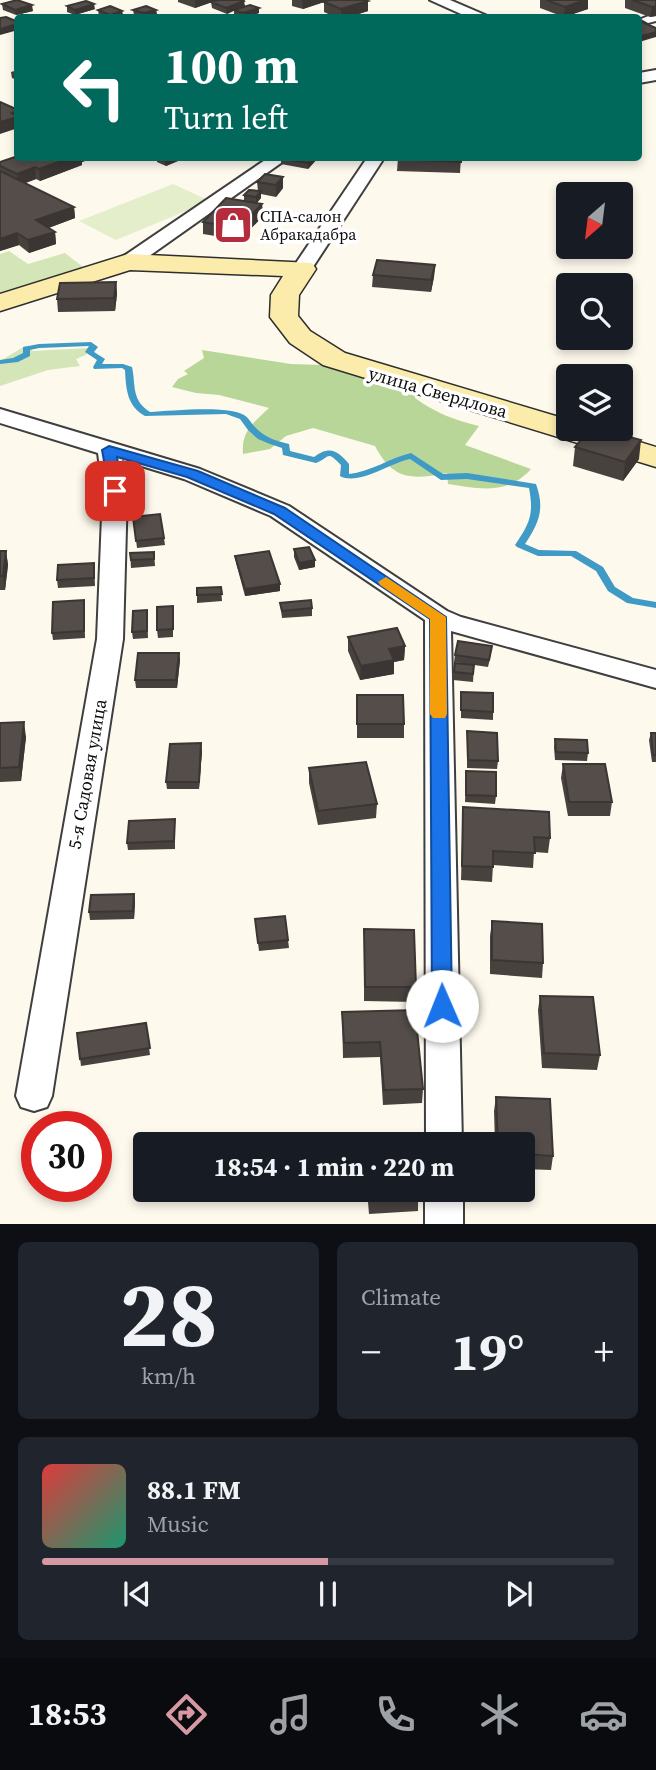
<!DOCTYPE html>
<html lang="en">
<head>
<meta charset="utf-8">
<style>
  :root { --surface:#171b24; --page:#20242c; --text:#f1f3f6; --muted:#9ea1a6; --line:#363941; --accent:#d699a3 }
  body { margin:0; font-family:"Source Serif 4",serif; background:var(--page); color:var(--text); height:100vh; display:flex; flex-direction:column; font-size:26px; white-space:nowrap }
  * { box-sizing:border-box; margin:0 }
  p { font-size:23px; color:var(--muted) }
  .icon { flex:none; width:38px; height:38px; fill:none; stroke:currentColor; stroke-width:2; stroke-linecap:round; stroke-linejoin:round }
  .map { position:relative; height:1224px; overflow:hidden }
  .drawer { display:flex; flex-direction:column; gap:18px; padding:18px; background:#0d0f14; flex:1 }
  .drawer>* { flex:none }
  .banner { position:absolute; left:14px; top:14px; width:628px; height:147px; border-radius:7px; box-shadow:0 4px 10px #0003; background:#00695c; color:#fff; overflow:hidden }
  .needle { width:46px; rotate:208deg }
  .controls { position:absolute; left:556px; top:182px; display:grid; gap:14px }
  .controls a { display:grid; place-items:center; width:77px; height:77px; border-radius:7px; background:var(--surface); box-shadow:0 4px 10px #0003; font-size:35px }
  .speed { position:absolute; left:21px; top:1111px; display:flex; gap:14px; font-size:35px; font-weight:700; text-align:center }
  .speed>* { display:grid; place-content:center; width:91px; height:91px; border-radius:50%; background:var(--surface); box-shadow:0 4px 10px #0003; line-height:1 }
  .speed .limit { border:10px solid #d22; background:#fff; color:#111 }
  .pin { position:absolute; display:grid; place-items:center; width:60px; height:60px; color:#fff; margin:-30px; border-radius:14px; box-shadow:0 4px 10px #0006 }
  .me { position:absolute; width:77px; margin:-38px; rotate:359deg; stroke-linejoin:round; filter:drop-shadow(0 0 5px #0008) }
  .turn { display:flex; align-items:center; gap:24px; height:147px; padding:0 35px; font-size:32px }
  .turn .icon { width:91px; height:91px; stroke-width:2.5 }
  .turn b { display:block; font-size:49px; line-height:60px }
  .big { font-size:52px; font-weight:700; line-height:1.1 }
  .drawer .tile { flex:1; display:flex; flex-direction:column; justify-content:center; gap:10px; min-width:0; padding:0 24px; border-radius:10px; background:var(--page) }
  .drawer .dial { align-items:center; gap:0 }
  .dial b { font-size:91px; line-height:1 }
  .song { display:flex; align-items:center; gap:21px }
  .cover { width:84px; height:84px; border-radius:10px; background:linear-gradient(135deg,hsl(0 70% 55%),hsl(160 70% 35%)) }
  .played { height:7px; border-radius:4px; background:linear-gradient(90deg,var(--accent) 50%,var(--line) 50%) }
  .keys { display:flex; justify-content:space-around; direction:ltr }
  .heat { display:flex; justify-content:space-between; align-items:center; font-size:38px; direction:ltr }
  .drawer .tiles { flex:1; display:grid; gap:18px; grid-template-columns:1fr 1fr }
  .tile:last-child { grid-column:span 2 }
  .trip { position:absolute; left:133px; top:1132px; width:402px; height:70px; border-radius:7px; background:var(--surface); box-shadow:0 4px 10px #0003; font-weight:700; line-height:70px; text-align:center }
  .menu { display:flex; height:112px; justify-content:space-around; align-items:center; background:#090b0e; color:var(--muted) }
  .menu .icon { width:49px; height:49px }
  .menu .active { color:var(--accent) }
  .menu b { font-size:32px; color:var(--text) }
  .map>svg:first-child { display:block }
</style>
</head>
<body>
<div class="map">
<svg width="656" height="1224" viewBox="0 0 656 1224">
  <rect width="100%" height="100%" fill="#fef9ed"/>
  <g fill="#d4e6b8">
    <polygon points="9,251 28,264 65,253 83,267 0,294 0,254"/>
    <polygon points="25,346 33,351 88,348 86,355 76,359 80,366 48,370 0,386 0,361"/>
  </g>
  <path fill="#b9d699" d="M202,350L291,364L325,365L414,384L415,398C435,413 455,420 479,426L465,445L531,469C508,495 479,489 448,484L447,473C411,480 393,480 375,446L313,428L286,436L270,449L243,454C241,432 253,423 269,408L219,395L196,393L172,387L178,379L188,374L184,371L204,358Z"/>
  <polygon fill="#e4eeca" points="173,184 210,201 116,240 79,221"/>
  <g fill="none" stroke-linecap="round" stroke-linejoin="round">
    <path fill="#3f9ac6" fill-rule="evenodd" d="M91,342L98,347L94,352L105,359L102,364H123L132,367C136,385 131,400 150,412C171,411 227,405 244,415C248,417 251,423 255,427C264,437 276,441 289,444L290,451L314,457C330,445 338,451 349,464V474C370,472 390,458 411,453L443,474L467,473L536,484C545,509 539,523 525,544L539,550L576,551L603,567L615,587L633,598L656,602V608L627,603L608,591L596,571L571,556H538L517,547L515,545C530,523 534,514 529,488L467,479L441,480L410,459C390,463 358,486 340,476L341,465C326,450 331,457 316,463L283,455L282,448L270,444L258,439L248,430L240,419L226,414L145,416C127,406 126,389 125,370L122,368L94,369L93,367L97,360L85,352L89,346L39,348L30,350V356L18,362L0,364V360L13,358L23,353V347L39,344Z"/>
    <g stroke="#3f3f3f" stroke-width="4">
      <g id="street">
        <polygon points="430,0 450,0 492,18 470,18"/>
        <polygon points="656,13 656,21 648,23 641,19"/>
        <polygon points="656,70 656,80 639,83 639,73"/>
        <polygon points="268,158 288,158 135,266 121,266 118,262 121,258"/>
        <polygon points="367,158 384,158 309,273 295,273 292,269"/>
        <polygon points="0,409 200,469 289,506 447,611 461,617 656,670 656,688 451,631 462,1144 426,1144 425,620 271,516 184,479 122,460 127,491 123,639 52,1096 47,1107 34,1111 21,1107 16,1096 97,639 103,491 98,453 0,423"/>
        <rect x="425" y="1190" width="38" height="34"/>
      </g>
    </g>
    <g stroke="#2e2e2e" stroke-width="3">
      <polygon id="secondary" points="128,254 312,263 316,269 299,295 298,316 310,331 345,353 569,420 569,429 597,429 656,447 656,467 323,365 290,343 270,317 271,295 283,276 130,270 0,311 0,294"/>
    </g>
    <use href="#street" fill="#fff" fill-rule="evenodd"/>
    <use href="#secondary" fill="#fbecab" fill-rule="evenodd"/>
  </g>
  <g fill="#48423f">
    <polygon points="178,0 218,0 195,8 178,2"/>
    <polygon points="292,0 365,0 368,1 368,11 346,18 337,18 324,12 324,2 303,9 292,6"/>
    <polygon points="540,0 588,0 588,9 564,17 540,8"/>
    <polygon points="625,0 656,0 656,16 650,17 625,8"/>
    <polygon points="211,2 245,6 238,9 259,13 246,18 240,18 234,15 234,10 227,14 212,8"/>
    <polygon points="2,4 33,11 16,15 3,10"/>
    <polygon points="67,6 95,9 75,15 67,12"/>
    <polygon points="98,10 122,11 123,16 119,18 104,18 99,16"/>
    <polygon points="133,10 156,10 157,15 148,18 141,18 134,15"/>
    <polygon points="18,70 18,92 17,88 14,87 14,81 17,80 12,78 11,72"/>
    <polygon points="18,158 93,158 82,162 82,165 40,181 36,179 25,183 74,207 75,218 48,228 55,232 56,244 29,253 19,245 0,251 0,162"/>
    <polygon points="157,158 185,158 166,166 157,162"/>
    <polygon points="281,158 318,158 308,169 281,164"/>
    <polygon points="398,158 461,158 460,173 397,171"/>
    <polygon points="265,174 283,188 276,197 261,194 261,198 257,203 262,204 263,216 240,240 203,234 203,222 244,201 244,195 258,191 257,182"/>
    <polygon points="435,265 434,277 431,292 372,287 373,275"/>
    <polygon points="116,282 117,294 115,311 58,312 57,299"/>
    <polygon points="575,447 639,459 623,481 573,466"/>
    <polygon points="133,517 164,538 165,545 137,548"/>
    <polygon points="294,549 315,567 299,570 294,557"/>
    <polygon points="0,551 6,551 8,565 5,590 0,590"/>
    <polygon points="154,552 155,566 131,568 130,553"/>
    <polygon points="235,556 280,584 280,591 245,596 236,563"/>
    <polygon points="94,563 95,586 58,588 57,580"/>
    <polygon points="221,587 222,601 197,603 197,588"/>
    <polygon points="84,600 85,638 53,640 52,633"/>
    <polygon points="280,603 312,608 312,616 282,618"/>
    <polygon points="147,610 148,638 133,639 132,632"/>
    <polygon points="173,613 173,637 158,638 157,630"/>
    <polygon points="348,637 405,646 404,660 394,662 394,674 360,680 348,651"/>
    <polygon points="179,653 180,660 177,688 136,688 135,680"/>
    <polygon points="491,654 488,667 454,662 455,655"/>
    <polygon points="474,665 473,682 453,680 454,672"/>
    <polygon points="461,692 493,712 493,720 461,718"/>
    <polygon points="357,695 404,724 404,738 357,738"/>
    <polygon points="0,723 26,737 21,781 0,782"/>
    <polygon points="467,731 498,761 497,769 467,768"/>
    <polygon points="651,733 656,733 656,762 652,762 649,740"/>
    <polygon points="555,739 588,753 587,761 555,760 554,747"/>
    <polygon points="202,751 199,789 167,789 166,782"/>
    <polygon points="563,764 612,802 610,816 568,816 561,778"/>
    <polygon points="309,768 377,804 376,818 318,825 309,783"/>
    <polygon points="466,771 496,796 495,804 465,802"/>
    <polygon points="463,807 550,838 548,853 534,852 533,868 493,865 492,882 461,880"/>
    <polygon points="175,819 175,849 128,850 127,843"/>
    <polygon points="134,894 135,902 134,919 90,920 89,912"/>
    <polygon points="255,919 288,940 289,948 259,951"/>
    <polygon points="492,921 543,963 542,978 490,974 490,936"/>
    <polygon points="364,929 416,987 415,1002 364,1001"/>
    <polygon points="540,996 600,1055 597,1070 542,1068 538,1010"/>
    <polygon points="415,1010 423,1089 422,1103 383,1105 380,1057 343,1058 342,1012"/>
    <polygon points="146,1023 150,1055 81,1066 77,1033"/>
    <polygon points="496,1097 553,1156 551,1170 523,1169 523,1144 495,1144 494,1111"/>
    <polygon points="367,1190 418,1190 418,1211 369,1214"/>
  </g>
  <g fill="#3b3633">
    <polygon points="195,0 218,0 195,8"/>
    <polygon points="302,0 330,0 303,9"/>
    <polygon points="585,0 588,0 588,9 564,17 565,7"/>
    <polygon points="244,1 245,6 227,14 226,8"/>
    <polygon points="368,1 368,11 346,18 341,18 341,9"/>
    <polygon points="94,4 95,9 75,15 75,10"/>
    <polygon points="32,5 33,11 16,15 15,10"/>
    <polygon points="656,6 656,16 650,17 652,7"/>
    <polygon points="259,8 259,13 243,18 243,13"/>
    <polygon points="156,10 157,15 144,18 144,13"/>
    <polygon points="122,11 123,16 110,18 110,15"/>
    <polygon points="18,24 18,30 0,35 0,29"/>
    <polygon points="656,32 656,37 639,42 639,37"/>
    <polygon points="18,111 18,128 0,134 0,122 12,113"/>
    <polygon points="70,158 93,158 82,162 82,165 40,181 39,169"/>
    <polygon points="171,158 185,158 166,166 165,160"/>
    <polygon points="313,158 318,158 308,169 308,163"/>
    <polygon points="35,167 36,179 18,186 17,174"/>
    <polygon points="283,177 283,188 276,197 276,185"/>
    <polygon points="261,191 261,198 256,203 256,197"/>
    <polygon points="262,204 263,216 240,240 239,228"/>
    <polygon points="74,207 75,218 38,232 36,220"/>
    <polygon points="55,232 56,244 29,253 28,240"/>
    <polygon points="17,233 19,245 0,251 0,239"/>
    <polygon points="435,265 434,277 431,292 431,280"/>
    <polygon points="116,282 117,294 115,311 114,298"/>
    <polygon points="641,440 639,459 623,481 625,462"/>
    <polygon points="6,551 8,565 5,590 3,576"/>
    <polygon points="315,560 315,567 299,570 299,563"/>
    <polygon points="280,584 280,591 245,596 245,589"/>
    <polygon points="405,646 404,660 394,662 394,674 360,680 361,666 389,649"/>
    <polygon points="179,653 180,660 177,688 176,680"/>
    <polygon points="24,722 26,737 21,781 19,767"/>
    <polygon points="201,743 202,751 199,789 199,782"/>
    <polygon points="134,894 135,902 134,919 133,911"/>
  </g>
  <g fill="#544d49" stroke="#3b3633" stroke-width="2">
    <polygon points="17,0 32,5 15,10 2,4"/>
    <polygon points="219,0 243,0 244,1 226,8 211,2"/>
    <polygon points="329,0 365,0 368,1 341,9 324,2"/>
    <polygon points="546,0 585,0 565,7"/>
    <polygon points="632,0 656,0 656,6 652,7"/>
    <polygon points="86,1 94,4 75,10 67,6"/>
    <polygon points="250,5 259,8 243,13 234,10"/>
    <polygon points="110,6 122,11 110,15 98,10"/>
    <polygon points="146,6 156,10 144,13 133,10"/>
    <polygon points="6,17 18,22 18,24 0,29 0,18"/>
    <polygon points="642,22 656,28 656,32 639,37 639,23"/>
    <polygon points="0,102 18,110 18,111 12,113 18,117 0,122"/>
    <polygon points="18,156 18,158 70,158 39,169 35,167 17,174 0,166 0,162"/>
    <polygon points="281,158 313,158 308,163"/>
    <polygon points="398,158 461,158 461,162 397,159"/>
    <polygon points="0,171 74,207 36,220 55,232 28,240 17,233 0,239"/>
    <polygon points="265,174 283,177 276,185 257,182"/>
    <polygon points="249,190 261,191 256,197 244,195"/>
    <polygon points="226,198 262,204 239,228 203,222"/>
    <polygon points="377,260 435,265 431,280 373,275"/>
    <polygon points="116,282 114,298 57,299 60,283"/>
    <polygon points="590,429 600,429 641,440 625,462 575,447"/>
    <polygon points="160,514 164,538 136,541 133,517"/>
    <polygon points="309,547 315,560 299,563 294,549"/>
    <polygon points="0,551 6,551 3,576 0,576"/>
    <polygon points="269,551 280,584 245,589 235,556"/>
    <polygon points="154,552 154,559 131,560 130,553"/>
    <polygon points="94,563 94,578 57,580 58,565"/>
    <polygon points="221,587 222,594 197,595 197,588"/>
    <polygon points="84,600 84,631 52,633 53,602"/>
    <polygon points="311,600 312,608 282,611 280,603"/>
    <polygon points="173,606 173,629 157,630 157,607"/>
    <polygon points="147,610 147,631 132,632 133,611"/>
    <polygon points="397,628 405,646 389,649 394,660 361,666 348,637"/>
    <polygon points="458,641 492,646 489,660 455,655"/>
    <polygon points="138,653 179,653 176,680 135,680"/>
    <polygon points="455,663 474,665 473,674 454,672"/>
    <polygon points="461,692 493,693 493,712 461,710"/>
    <polygon points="357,695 403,695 404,724 357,724"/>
    <polygon points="24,722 19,767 0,768 0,723"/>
    <polygon points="467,731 497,733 498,761 468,760"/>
    <polygon points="651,733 656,733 656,755 653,755"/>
    <polygon points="555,739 587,740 588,753 556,752"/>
    <polygon points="201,743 199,782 166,782 170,744"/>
    <polygon points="366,762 377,804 318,811 309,768"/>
    <polygon points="563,764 605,764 612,802 569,802"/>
    <polygon points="466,771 496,772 496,796 466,795"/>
    <polygon points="463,807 549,812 550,838 534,837 535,853 493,851 493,867 462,866"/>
    <polygon points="175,819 174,841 127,843 129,821"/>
    <polygon points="134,894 133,911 89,912 91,895"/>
    <polygon points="285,916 288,940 258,943 255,919"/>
    <polygon points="492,921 542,924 543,963 492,960"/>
    <polygon points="364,929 414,930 416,987 365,987"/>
    <polygon points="540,996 593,997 600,1055 544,1053"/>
    <polygon points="415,1010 423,1089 384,1090 380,1042 344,1043 342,1012"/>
    <polygon points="146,1023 150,1048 80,1059 77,1033"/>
    <polygon points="496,1097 550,1099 553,1156 523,1154 523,1144 498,1144"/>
    <polygon points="368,1190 418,1190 419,1197 369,1199"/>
  </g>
  <polygon fill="#1a73e8" stroke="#114b97" stroke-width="2" points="109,446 198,471 285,508 446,617 452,1006 449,1011 442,1014 435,1011 432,1006 430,619 274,514 187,477 117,457 122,491 115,496 110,494 102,450"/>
  <polygon fill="#f59e0b" points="386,577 446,617 447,714 445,718 433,718 430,714 430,619 380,585 378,582"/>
  <defs>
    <g id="shop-square" transform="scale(2.0125)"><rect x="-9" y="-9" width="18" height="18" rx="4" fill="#b52c3d" stroke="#fff"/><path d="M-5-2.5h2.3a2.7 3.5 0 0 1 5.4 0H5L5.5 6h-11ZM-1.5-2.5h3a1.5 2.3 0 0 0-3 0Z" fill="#fff"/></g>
  </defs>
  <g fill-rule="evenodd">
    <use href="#shop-square" x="233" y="225"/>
  </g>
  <g text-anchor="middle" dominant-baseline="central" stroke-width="7" stroke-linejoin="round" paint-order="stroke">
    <g font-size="16" fill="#0c0c0c" stroke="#fff" text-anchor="start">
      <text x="260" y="216">СПА-салон<tspan x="260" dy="18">Абракадабра</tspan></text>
    </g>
    <g font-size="18" fill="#0c0c0c" stroke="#fff">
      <text transform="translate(438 392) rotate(16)">улица Свердлова</text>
      <text transform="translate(87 774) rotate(-80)">5-я Садовая улица</text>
    </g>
  </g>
</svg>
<div class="controls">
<a><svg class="needle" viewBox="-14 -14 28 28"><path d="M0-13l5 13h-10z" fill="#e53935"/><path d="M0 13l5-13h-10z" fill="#9ea1a6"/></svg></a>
<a><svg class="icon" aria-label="search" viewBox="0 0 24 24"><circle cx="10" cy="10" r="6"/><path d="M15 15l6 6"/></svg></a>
<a><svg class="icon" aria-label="layers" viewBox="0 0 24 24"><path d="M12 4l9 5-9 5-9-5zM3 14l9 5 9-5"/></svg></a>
</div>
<div class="speed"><div class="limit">30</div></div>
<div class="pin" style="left:115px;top:491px;background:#d93025"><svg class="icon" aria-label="arrive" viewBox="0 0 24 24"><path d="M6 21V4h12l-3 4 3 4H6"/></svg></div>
<svg class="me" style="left:442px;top:1006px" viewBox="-20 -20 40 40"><circle r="19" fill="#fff"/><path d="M0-13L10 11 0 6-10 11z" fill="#1a73e8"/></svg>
<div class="trip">18:54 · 1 min · 220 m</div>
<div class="banner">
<div class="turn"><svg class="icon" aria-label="left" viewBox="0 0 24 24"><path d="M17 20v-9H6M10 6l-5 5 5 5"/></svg><div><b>100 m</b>Turn left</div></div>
</div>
</div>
<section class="drawer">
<div class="tiles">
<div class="tile dial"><b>28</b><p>km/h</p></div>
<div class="tile"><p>Climate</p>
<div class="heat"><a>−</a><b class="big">19°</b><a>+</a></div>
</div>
<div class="tile">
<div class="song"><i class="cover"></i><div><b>88.1 FM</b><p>Music</p></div></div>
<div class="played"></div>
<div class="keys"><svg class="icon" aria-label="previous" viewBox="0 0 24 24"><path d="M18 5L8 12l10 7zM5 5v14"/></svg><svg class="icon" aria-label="pause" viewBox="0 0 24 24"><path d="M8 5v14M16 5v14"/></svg><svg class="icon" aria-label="next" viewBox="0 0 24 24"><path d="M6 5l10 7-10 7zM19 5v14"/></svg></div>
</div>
</div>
</section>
<nav class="menu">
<b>18:53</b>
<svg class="icon active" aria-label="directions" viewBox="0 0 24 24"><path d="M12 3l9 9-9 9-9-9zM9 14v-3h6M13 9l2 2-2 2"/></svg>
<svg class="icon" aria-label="music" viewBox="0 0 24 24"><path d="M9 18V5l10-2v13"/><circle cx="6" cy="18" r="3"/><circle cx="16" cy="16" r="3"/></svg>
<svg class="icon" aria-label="phone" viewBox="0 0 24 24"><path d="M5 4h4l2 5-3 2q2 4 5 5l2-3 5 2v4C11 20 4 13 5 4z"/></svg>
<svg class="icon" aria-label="climate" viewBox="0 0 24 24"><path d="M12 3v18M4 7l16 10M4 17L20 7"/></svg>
<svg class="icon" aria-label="car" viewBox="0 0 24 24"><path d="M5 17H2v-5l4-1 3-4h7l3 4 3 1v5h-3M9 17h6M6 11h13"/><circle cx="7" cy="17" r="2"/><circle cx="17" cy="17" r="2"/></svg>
</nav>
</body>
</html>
